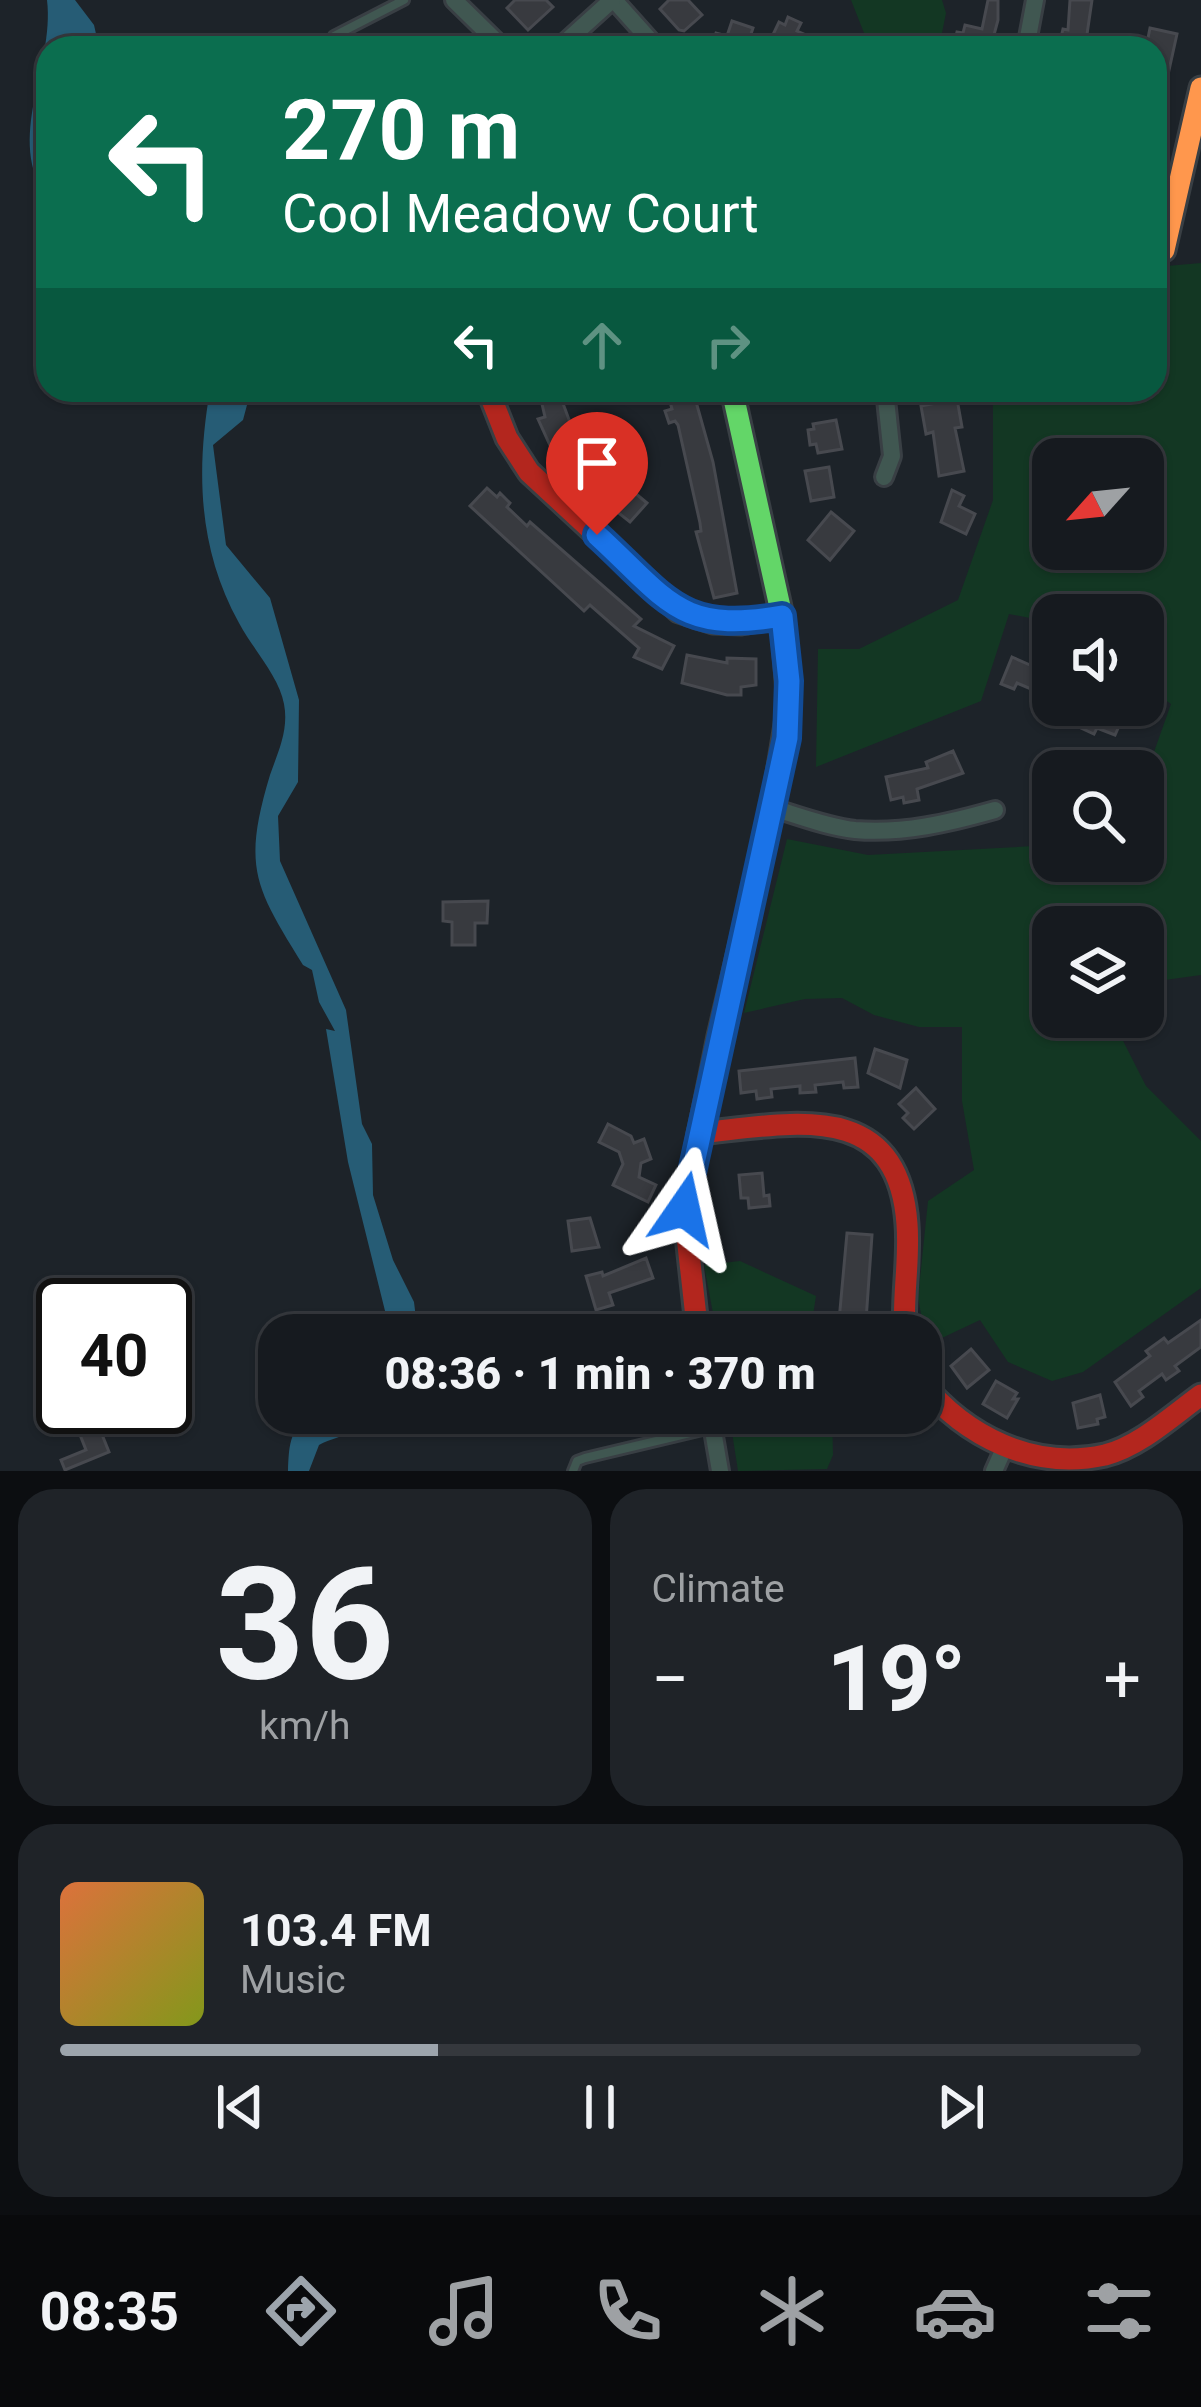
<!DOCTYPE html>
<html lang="en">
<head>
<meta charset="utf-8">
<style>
  :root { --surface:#161a1f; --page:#1f2328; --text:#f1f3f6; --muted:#9ea1a4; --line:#35383d; --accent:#9ca4ac }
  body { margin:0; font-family:Roboto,sans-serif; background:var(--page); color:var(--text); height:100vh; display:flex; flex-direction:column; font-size:45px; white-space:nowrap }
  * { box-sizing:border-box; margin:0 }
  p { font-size:39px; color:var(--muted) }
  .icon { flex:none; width:66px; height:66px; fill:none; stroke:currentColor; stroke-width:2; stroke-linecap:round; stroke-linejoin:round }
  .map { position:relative; height:1471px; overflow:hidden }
  .side { display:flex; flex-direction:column; gap:18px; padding:18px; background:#0c0e11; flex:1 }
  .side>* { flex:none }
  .hud { position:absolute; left:36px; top:36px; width:1131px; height:366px; border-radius:36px; box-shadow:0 3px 9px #0004,0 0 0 3px var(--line); background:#0b6e4f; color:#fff; overflow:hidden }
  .needle { width:78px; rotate:243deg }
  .fabs { position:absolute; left:1032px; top:438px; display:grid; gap:24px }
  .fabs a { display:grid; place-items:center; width:132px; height:132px; border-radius:24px; background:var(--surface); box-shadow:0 3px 9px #0004,0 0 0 3px var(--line); font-size:60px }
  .speed { position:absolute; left:36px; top:1278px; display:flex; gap:24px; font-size:60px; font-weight:700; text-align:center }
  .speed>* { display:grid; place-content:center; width:156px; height:156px; border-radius:50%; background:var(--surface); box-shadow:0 3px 9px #0004,0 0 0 3px var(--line); line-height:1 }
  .speed .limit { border:6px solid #111; border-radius:18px; background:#fff; color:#111 }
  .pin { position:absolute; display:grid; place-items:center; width:102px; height:102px; color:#fff; margin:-123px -51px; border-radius:50% 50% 50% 0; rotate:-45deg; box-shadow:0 0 12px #0007 }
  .pin .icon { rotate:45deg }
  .me { position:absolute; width:132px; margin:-66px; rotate:11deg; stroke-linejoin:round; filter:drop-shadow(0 0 9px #0008) }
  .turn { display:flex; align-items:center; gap:42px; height:252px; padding:0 48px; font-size:54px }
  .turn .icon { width:156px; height:156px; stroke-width:2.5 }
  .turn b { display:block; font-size:84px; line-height:102px }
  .lanes { display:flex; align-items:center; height:114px; padding:0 48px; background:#0003; justify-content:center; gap:60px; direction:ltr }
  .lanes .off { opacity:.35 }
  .big { font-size:90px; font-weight:800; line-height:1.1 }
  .side .tile { flex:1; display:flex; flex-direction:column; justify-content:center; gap:18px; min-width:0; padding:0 42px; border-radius:36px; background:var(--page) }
  .side .dial { align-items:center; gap:0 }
  .dial b { font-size:156px; line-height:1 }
  .song { display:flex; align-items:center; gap:36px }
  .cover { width:144px; height:144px; border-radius:18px; background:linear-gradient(135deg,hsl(20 70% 55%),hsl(70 70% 35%)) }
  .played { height:12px; border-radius:6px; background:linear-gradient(90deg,var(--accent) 35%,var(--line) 35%) }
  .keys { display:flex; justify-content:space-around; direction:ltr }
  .heat { display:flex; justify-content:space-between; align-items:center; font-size:66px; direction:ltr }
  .side .tiles { flex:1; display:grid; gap:18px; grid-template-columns:1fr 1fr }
  .tile:last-child { grid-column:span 2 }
  .trip { position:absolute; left:258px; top:1314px; width:684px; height:120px; border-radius:36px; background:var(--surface); box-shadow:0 3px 9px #0004,0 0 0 3px var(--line); font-weight:800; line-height:120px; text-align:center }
  .menu { display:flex; height:192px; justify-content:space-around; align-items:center; background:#090a0c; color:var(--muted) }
  .menu .icon { width:84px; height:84px }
  .menu .selected { color:var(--accent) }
  .menu b { font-size:54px; color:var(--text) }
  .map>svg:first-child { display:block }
</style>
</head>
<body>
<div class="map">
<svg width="1201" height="1471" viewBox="0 0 1201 1471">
  <rect width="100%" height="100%" fill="#1d2329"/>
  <g fill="#133723" fill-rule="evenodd">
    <polygon points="851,0 942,0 946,13 939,48 870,48"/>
    <path d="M1201,263V975L1143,983V927H1053V1017H1118L1116,1027L1146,1086L1201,1141V1288L1083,1372L1052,1381L1008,1362L980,1320L927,1345L918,1298L928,1201L974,1170L962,1101V1027H919L874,1015L842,998L805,999L744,1013L787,839L868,855L1053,845V861H1143V783L1171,704L1143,684V615H1053V628L1040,620L1009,614L981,701L816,767L818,649H859L958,600L993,500V390H1155V267ZM1053,459H1143V549H1053Z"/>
    <polygon points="740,1261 816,1296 810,1335 717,1335 704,1265"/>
    <polygon points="729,1413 832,1413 833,1455 827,1469 738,1471"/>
  </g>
  <g fill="#265c75">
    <path d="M47,0H75L94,25L99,47L48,48V200C4,138 55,67 47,0Z"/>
    <path d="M210,390H251L243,420L213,445L226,545L270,598L299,700L298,782L278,816L280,861L346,1010L362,1124L372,1144L373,1195L393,1260L414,1302L418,1335H391L348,1162L326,1029L335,1031L319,1002L312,970L303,965C255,887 242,868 270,775C278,752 289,730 284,704C279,676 252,648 239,623C198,549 196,471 210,390Z"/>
    <path d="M331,1413H373L377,1417L398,1413C386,1428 341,1433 319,1445L309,1471H288C289,1447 289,1431 309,1415L324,1417Z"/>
  </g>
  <g fill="#383a3f" stroke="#47494f" stroke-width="3">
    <polygon points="515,0 546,0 553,7 528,30 507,8"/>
    <polygon points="669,0 688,0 702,15 684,31 679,30 660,9"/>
    <polygon points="988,0 998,0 998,20 991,46 954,46 957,32 963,33 965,25 982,29"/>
    <polygon points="1070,0 1092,0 1085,48 1062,48 1060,42 1063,29 1068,30"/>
    <polygon points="788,17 801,23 797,31 806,35 800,48 779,48 769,43 779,22 785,25"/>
    <polygon points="732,21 753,28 748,43 755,48 711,48 716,33 727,36"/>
    <polygon points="1150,28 1177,34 1160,111 1155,110 1155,48 1146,48"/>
    <polygon points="558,390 571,425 580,427 578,433 582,444 554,454 538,419 545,417 539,391"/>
    <polygon points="693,391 713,462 737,593 714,598 696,532 701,531 700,523 678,425 675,421 669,423 665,411 672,409 669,398"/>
    <polygon points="957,399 962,427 955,428 964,471 939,476 933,432 926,434 921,406"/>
    <polygon points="836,420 842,449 818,453 816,444 810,445 808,430 814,429 813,424"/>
    <polygon points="588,454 647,503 630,522 582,484 585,481 574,470"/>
    <polygon points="829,467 834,497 811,501 805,471"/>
    <polygon points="487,488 497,497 500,493 510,503 507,507 527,526 530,522 641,619 634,626 674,646 662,669 634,657 639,648 590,605 584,611 470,506"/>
    <polygon points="952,490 964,496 959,506 975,514 966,534 941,522"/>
    <polygon points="831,512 854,531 830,560 808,540"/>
    <polygon points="687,655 727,663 727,658 756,659 756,685 741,687 741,695 727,695 682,683"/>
    <polygon points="1012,657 1039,669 1037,673 1050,678 1053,670 1053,705 1098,705 1123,717 1115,735 1097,728 1094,734 1081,728 1085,719 1053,705 1053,710 1039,704 1043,694 1017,683 1014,689 1001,684"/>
    <polygon points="953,751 963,773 917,789 919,800 904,803 903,797 891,800 886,777 928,768 926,762"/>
    <polygon points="488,901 487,923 475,923 475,945 452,945 452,922 443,921 443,902"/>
    <polygon points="875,1049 907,1060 900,1088 868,1073"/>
    <polygon points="855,1058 858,1087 844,1088 843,1082 815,1085 816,1092 800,1093 800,1086 771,1089 772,1097 757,1099 756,1091 741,1093 739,1071"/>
    <polygon points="916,1088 935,1109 914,1129 903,1118 908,1113 899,1104"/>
    <polygon points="608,1124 631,1136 634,1143 644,1139 651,1159 641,1163 639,1177 656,1185 648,1202 613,1185 623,1164 619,1152 599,1142"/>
    <polygon points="762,1173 764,1196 769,1195 770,1206 749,1208 748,1198 741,1198 739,1175"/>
    <polygon points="590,1218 599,1247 572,1251 568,1221"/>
    <polygon points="847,1233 872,1235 865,1335 833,1333 834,1320 839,1321"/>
    <polygon points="646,1258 653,1278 609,1293 613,1305 596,1310 586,1276 602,1272 603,1276"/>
    <polygon points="1201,1320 1201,1347 1175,1366 1179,1371 1166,1380 1162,1374 1139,1391 1143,1397 1131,1406 1115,1382 1150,1356 1146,1351 1164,1338 1168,1343"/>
    <polygon points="971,1349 989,1370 967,1388 951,1366"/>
    <polygon points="996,1381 1017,1393 1013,1399 1018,1399 1007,1418 983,1404"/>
    <polygon points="1100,1395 1105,1417 1097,1419 1098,1424 1078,1428 1073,1403"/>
    <polygon points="69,1407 82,1407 89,1425 97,1422 109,1452 65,1470 61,1460 86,1450"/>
  </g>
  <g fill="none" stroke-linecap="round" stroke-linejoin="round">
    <g stroke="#393f44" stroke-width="14">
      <g id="lane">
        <polyline points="333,48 334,36 404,0"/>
        <polyline points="573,1471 577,1461 585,1458 711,1428"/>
      </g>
    </g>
    <g stroke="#393f44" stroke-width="22">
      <g id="street">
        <polyline points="454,0 503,48"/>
        <polyline points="614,0 657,48"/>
        <polyline points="559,48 612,0"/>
        <polyline points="1026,48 1035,0"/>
        <polyline points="884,477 892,456 885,390"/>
        <path d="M773,808C799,816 828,827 855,830C903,834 949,823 995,810"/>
        <polyline points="710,1413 720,1471"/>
        <polyline points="994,1471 1002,1453"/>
      </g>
    </g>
    <g stroke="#393f44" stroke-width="27">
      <polyline id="fast" points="732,390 782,616 789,706 771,816"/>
    </g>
    <g stroke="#393f44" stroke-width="27">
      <polyline id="slow" points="1164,250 1201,88"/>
    </g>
    <g stroke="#393f44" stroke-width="27">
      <g id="jam">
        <polyline points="492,400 507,438 529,472 679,611 713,622 741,623 782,616"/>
        <path d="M699,1133C791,1124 898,1097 907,1224C910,1261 902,1298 905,1335"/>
        <polyline points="698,1335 684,1209 719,1036 771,816"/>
        <path d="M921,1382C965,1436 1033,1471 1105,1455C1140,1446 1172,1416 1201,1395"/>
      </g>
    </g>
    <use href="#lane" stroke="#405751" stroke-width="8"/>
    <use href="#street" stroke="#405751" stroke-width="16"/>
    <use href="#fast" stroke="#63d668" stroke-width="21"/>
    <use href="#slow" stroke="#ff974d" stroke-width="21"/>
    <use href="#jam" stroke="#b3261e" stroke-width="21"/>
  </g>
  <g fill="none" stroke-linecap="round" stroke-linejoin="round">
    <g stroke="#114b97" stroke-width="30">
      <path id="route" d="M597,535C668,600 679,634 782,616L789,681L787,738L684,1209"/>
    </g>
    <use href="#route" stroke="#1a73e8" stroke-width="21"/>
  </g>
</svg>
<div class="fabs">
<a><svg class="needle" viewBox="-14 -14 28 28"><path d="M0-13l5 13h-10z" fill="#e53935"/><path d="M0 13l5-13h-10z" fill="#9ea1a4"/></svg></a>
<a><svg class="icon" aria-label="sound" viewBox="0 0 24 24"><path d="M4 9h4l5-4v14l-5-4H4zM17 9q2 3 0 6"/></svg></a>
<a><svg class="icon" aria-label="search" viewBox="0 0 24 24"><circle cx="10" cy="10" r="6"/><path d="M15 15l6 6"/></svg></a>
<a><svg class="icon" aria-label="layers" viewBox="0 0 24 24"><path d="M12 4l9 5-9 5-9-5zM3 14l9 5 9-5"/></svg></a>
</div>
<div class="speed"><div class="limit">40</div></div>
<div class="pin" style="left:597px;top:535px;background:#d93025"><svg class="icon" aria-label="arrive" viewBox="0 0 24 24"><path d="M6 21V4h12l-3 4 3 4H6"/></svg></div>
<svg class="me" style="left:684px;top:1209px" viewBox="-20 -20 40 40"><path d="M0-17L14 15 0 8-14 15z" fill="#1a73e8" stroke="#fff" stroke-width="4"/></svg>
<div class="trip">08:36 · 1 min · 370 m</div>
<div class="hud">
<div class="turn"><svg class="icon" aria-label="left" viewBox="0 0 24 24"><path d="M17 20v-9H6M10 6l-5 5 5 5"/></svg><div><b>270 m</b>Cool Meadow Court</div></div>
<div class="lanes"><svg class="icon" aria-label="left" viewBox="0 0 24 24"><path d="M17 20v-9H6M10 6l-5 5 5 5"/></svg><svg class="icon off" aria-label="ahead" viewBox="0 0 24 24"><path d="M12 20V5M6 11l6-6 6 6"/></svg><svg class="icon off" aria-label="right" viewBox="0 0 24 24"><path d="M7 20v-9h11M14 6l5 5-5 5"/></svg></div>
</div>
</div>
<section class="side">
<div class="tiles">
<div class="tile dial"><b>36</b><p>km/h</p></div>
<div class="tile"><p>Climate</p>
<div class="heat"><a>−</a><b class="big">19°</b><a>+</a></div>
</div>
<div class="tile">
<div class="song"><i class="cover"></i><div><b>103.4 FM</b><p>Music</p></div></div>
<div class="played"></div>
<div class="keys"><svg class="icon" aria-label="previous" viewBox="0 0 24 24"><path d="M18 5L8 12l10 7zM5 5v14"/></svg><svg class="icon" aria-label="pause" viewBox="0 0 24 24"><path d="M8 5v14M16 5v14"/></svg><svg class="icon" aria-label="next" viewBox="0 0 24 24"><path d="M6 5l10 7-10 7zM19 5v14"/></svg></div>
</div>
</div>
</section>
<nav class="menu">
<b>08:35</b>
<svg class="icon selected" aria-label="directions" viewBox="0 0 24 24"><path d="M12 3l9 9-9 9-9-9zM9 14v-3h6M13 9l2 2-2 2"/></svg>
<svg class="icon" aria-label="music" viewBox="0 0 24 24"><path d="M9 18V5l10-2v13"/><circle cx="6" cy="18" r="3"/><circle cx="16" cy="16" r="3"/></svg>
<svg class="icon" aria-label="phone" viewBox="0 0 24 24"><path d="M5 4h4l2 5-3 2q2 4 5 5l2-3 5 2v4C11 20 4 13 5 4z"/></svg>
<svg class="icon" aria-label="climate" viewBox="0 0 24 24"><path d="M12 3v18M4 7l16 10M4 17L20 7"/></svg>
<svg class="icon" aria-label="car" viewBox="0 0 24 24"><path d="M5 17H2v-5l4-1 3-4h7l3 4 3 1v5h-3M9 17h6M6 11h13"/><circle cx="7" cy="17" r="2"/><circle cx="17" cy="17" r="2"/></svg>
<svg class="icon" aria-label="filters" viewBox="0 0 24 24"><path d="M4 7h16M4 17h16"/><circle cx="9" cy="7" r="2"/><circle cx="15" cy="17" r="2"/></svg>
</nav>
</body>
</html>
